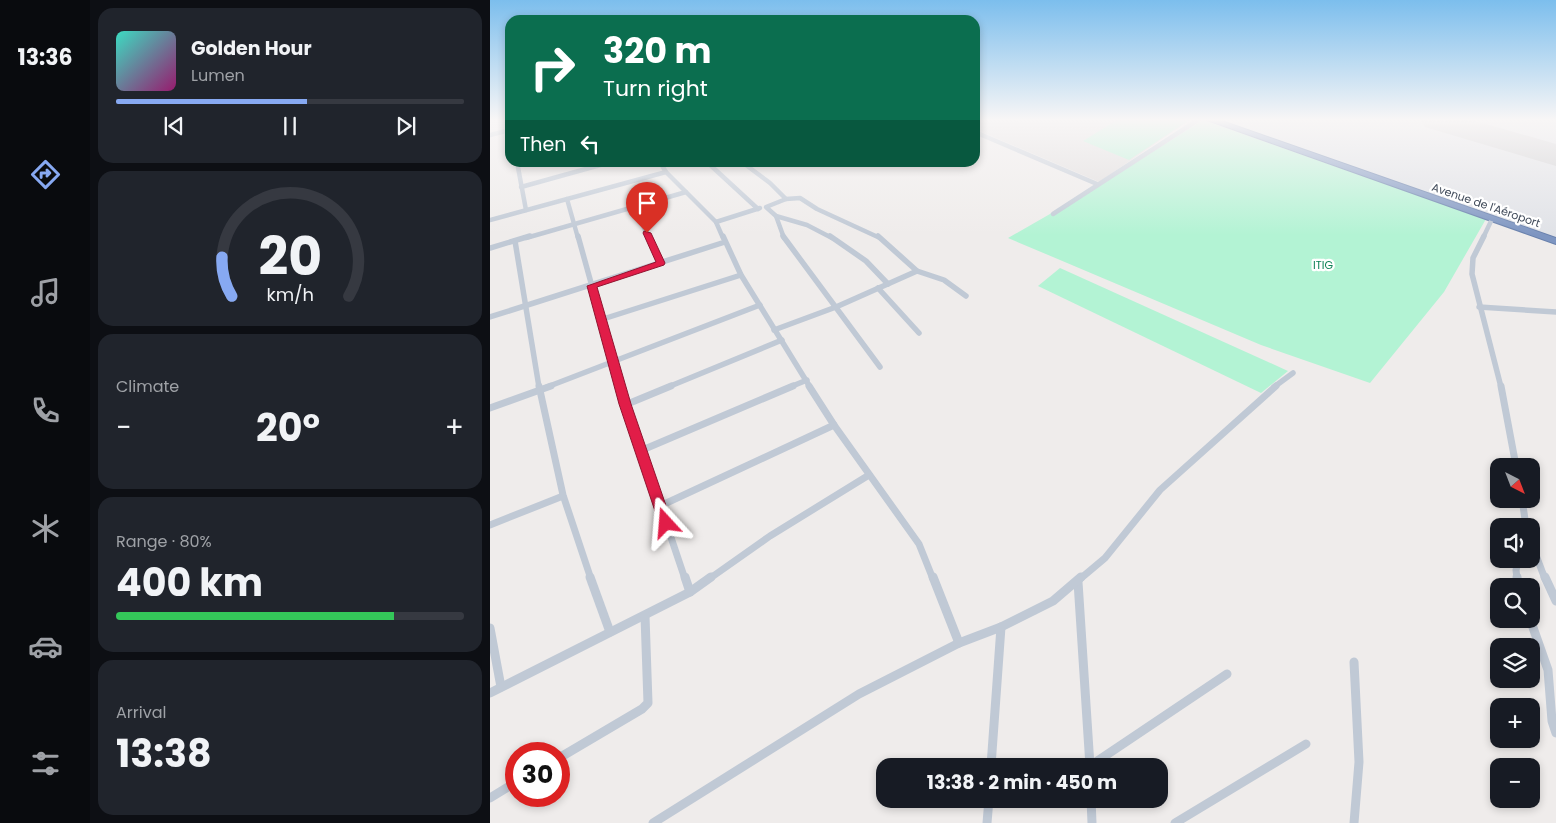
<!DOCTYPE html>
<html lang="en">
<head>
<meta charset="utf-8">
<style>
  :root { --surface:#171b24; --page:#20242c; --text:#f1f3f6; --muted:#9ea1a6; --line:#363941; --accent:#87a9f2 }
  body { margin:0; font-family:Poppins,sans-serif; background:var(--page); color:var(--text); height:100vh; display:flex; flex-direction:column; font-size:19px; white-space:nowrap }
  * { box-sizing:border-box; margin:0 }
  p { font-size:16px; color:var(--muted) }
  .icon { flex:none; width:28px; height:28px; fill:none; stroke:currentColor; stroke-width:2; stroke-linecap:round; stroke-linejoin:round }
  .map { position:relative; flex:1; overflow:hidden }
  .drawer { display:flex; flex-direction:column; gap:8px; padding:8px; background:#0d0f14; width:400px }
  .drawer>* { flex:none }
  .top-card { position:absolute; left:15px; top:15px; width:475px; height:152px; border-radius:15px; box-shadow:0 2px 8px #0003; background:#0b6e4f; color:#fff; overflow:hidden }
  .needle { width:32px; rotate:138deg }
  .fabs { position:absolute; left:1000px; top:458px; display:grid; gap:10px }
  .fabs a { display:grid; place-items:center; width:50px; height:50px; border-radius:10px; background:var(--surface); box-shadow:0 2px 8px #0003; font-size:25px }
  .speed { position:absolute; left:15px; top:742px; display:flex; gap:10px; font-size:25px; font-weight:700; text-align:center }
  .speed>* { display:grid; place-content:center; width:65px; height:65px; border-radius:50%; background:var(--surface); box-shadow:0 2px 8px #0003; line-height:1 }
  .speed .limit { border:8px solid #d22; background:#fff; color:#111 }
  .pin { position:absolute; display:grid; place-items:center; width:42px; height:42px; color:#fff; margin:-51px -21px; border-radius:50% 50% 50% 0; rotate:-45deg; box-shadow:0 0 5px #0007 }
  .pin .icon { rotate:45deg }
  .me { position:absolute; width:55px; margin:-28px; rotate:341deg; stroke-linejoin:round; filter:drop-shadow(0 0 4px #0008) }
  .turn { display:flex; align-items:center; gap:18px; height:105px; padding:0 15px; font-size:22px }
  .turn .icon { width:65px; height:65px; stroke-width:2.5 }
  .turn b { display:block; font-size:35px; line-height:42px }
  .then { display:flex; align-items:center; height:48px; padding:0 15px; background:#0003; gap:10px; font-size:19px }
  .big { font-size:38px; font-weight:700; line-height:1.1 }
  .drawer .tile { flex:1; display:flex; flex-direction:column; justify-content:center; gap:8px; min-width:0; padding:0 18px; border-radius:15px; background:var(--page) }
  .drawer .dial { align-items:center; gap:0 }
  .dial svg { height:130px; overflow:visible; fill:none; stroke:var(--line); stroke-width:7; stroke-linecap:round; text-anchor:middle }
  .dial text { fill:var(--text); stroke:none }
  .song { display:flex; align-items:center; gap:15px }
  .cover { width:60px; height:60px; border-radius:8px; background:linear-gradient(135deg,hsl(170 70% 55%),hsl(320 70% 35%)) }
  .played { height:5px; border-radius:2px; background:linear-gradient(90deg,var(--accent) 55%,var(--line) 55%) }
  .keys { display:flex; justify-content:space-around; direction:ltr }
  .heat { display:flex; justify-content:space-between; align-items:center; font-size:28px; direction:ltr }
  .charge { height:8px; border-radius:4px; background:linear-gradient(90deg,#34c759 80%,var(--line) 0) }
  .trip { position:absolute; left:386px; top:758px; width:292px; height:50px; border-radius:15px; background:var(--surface); box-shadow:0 2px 8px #0003; font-weight:700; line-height:50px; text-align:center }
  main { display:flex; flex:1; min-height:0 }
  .menu { display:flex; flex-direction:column; width:90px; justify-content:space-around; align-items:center; background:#090b0e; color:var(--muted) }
  .menu .icon { width:35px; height:35px }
  .menu .current { color:var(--accent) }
  .menu b { font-size:22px; color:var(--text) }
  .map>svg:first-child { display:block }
</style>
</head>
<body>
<main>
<nav class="menu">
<b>13:36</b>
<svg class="icon current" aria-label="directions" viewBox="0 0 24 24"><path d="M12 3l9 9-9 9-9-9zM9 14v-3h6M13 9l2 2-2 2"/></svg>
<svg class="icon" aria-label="music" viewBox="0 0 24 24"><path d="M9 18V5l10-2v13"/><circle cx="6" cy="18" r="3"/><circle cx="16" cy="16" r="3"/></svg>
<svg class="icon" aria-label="phone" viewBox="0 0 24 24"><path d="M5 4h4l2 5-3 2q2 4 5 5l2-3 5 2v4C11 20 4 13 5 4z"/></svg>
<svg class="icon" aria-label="climate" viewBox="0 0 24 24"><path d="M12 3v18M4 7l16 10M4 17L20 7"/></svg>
<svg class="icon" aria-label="car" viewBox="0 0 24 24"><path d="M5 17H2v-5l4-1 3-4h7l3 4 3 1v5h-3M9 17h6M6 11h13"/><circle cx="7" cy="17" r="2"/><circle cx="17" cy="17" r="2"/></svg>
<svg class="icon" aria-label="filters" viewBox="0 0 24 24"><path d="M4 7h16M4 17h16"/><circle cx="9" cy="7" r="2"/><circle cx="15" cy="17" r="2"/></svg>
</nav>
<section class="drawer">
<div class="tile">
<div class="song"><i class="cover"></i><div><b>Golden Hour</b><p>Lumen</p></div></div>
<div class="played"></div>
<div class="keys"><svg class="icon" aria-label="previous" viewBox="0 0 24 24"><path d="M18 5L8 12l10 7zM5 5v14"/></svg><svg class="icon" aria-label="pause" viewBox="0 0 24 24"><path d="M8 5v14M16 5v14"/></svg><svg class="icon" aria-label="next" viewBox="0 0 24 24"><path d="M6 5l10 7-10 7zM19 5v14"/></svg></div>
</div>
<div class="tile dial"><svg viewBox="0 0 100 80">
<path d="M14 69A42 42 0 1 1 86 69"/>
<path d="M14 69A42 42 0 0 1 8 45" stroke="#87a9f2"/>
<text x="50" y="56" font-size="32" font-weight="700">20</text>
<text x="50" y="72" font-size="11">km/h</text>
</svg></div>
<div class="tile"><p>Climate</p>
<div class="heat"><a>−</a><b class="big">20°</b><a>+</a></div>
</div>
<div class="tile"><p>Range · 80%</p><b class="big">400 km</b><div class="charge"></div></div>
<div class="tile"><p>Arrival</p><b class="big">13:38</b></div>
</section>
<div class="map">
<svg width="1066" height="823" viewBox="0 0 1066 823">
  <rect width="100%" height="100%" fill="#efeceb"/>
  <polygon fill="#e0dddd" points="485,120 700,120 609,182 485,129"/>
  <polygon fill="#e0e2e7" points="726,120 1066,120 1066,238 1035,227"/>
  <g fill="#b3f3d4">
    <polygon points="627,120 699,120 639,160 593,141"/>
    <polygon points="713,120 996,219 954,292 880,383 771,345 518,238 607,187"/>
    <polygon points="570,268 798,371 771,393 548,286"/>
  </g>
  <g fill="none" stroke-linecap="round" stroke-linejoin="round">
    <polygon fill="#ceced1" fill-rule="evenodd" points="930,120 982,120 1066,144 1066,166 935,127"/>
    <g stroke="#6880ac" stroke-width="2">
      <polygon id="highway" points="717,120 729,120 1066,238 1066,244"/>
    </g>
    <g stroke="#c0c9d5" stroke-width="4.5">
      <polyline points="485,132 607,184"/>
      <polyline points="0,135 20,130"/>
      <polyline points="27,162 36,210"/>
      <polyline points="170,162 176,172 226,222 233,238"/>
      <polyline points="217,162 268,209"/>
      <polyline points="252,162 280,183 296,199"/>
      <polyline points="31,187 121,162"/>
      <polyline points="77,199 88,238"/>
      <polyline points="144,207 159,238"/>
      <polyline points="563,214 708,120"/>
      <polyline points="286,216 317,225 342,238"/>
      <polyline points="0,220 176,172"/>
      <polyline points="226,222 270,208"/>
      <polyline points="36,238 196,192"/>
      <polyline points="294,238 286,216 276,207 296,199 310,198 327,209 390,238"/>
      <polyline points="993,238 1002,219"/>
    </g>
    <g stroke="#c0c9d5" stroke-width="5.5">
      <polyline points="88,236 130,387"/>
      <polyline points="158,236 171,263"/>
      <polyline points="233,236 251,275 320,387"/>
      <polyline points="293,236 390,367"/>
      <polyline points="340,236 376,261 398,284"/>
      <polyline points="388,236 427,271"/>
      <polyline points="994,236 983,258 982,274 1011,387"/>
      <polyline points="25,241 49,387"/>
      <polyline points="0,248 40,236"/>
      <polyline points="388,288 429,333"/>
      <polyline points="989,307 1066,312"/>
      <polyline points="0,317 235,242"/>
      <polyline points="110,320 251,275"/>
      <polyline points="284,330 346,307 427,271 454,280 476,296"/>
      <polyline points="57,387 270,305"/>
      <polyline points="178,387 292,340"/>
      <polyline points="300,387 317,380"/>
      <polyline points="784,387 803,373"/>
    </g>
    <g stroke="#c0c9d5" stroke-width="7">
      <polyline points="49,386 73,495 101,579"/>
      <polyline points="130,386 195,579"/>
      <polyline points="319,386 344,425 429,544 443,579"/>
      <polyline points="1011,386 1026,466"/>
      <polyline points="135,405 181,386"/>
      <polyline points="0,408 61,386"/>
      <polyline points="150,451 303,386"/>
      <polyline points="1032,499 1036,526"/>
      <polyline points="170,506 344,425"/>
      <polyline points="0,525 73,496"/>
      <polyline points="1041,542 1055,579"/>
      <polyline points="219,579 280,536 379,475"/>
      <polyline points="590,579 615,558 670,490 786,386"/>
      <polyline points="1027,579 1026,570 1029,559"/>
    </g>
    <g stroke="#c0c9d5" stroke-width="9">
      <polyline points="100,577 120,632"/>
      <polyline points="195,577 200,592"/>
      <polyline points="443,577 469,643"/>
      <polyline points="1027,577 1028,586"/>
      <polyline points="1055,577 1066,601"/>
      <polyline points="588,582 600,766"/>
      <polyline points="1040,619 1058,670 1062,721 1066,733"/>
      <polyline points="0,628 11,687"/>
      <polyline points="864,662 869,762 864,823"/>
      <polyline points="0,693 200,592 221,577"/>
      <polyline points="69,758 152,709 158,703 155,616"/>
      <polyline points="501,766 511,627"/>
      <polyline points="600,766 737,674"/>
      <polyline points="0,798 26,782"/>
      <polyline points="601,799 602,823"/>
      <polyline points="163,823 369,694 469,643 511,627 563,601 591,577"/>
      <polyline points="497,823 499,799"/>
      <polyline points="685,823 816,744"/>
    </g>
    <use href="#highway" fill="#7d95c1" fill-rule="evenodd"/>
  </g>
  <linearGradient id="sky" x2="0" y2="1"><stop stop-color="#7cbeed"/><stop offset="0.51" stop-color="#f8f6f6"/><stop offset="1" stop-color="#f8f6f6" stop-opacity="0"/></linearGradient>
  <rect width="1066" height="235" fill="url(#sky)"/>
  <polygon fill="#e11d48" stroke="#92132f" points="154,231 161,233 175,263 174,265 107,287 141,404 182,523 181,527 176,529 171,527 169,523 129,404 97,286 166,262 153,233"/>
  <g text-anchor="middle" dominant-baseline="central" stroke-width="4.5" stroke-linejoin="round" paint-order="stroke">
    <g font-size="11" fill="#424c5b" stroke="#fff">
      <text transform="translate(996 205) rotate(19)">Avenue de l'Aéroport</text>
    </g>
    <g font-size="11" fill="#0d8256" stroke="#fff">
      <text x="833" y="265">ITIG</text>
    </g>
  </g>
</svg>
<div class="fabs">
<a><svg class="needle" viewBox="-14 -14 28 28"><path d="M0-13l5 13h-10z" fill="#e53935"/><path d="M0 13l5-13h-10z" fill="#9ea1a6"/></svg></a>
<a><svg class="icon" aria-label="sound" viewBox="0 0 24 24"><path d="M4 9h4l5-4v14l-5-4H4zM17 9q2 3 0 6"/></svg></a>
<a><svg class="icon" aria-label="search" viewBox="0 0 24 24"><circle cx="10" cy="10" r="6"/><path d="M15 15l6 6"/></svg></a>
<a><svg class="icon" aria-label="layers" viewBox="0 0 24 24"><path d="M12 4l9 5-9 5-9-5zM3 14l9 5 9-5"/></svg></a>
<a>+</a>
<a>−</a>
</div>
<div class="speed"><div class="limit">30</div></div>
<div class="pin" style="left:157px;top:233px;background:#d93025"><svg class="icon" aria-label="arrive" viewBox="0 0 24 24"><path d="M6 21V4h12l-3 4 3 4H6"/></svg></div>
<svg class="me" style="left:176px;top:523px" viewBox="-20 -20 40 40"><path d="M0-17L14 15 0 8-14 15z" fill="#e11d48" stroke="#fff" stroke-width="4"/></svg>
<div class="trip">13:38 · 2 min · 450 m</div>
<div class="top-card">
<div class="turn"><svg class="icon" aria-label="right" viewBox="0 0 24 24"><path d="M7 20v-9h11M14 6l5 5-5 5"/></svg><div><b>320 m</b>Turn right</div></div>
<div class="then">Then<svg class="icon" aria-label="left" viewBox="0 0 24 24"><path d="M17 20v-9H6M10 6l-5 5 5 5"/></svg></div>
</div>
</div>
</main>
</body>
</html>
